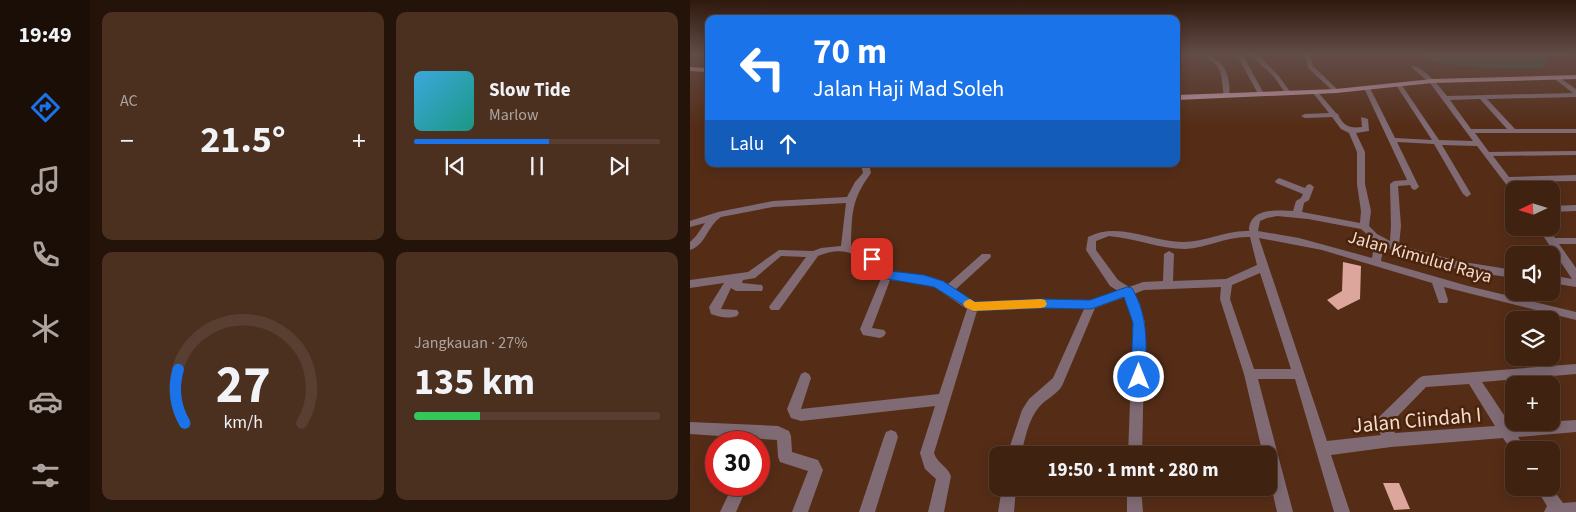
<!DOCTYPE html>
<html lang="id">
<head>
<meta charset="utf-8">
<style>
  :root { --surface:#402211; --page:#4b2f1f; --text:#f1f3f6; --muted:#aea49f; --line:#593f31; --accent:#1a73e8 }
  body { margin:0; font-family:"Source Sans 3",sans-serif; background:var(--page); color:var(--text); height:100vh; display:flex; flex-direction:column; font-size:19px; white-space:nowrap }
  * { box-sizing:border-box; margin:0 }
  p { font-size:16px; color:var(--muted) }
  .icon { flex:none; width:28px; height:28px; fill:none; stroke:currentColor; stroke-width:2; stroke-linecap:round; stroke-linejoin:round }
  .map { position:relative; flex:1; overflow:hidden }
  .details { display:flex; flex-direction:column; gap:12px; padding:12px; background:#231309; width:600px }
  .details>* { flex:none }
  .banner { position:absolute; left:15px; top:15px; width:475px; height:152px; border-radius:10px; box-shadow:0 2px 12px #0003,0 0 0 1px var(--line); background:#1a73e8; color:#fff; overflow:hidden }
  .needle { width:32px; rotate:266deg }
  .buttons { position:absolute; left:815px; top:181px; display:grid; gap:10px }
  .buttons a { display:grid; place-items:center; width:55px; height:55px; border-radius:10px; background:var(--surface); box-shadow:0 2px 12px #0003,0 0 0 1px var(--line); font-size:25px }
  .speed { position:absolute; left:15px; top:431px; display:flex; gap:10px; font-size:25px; font-weight:700; text-align:center }
  .speed>* { display:grid; place-content:center; width:65px; height:65px; border-radius:50%; background:var(--surface); box-shadow:0 2px 12px #0003,0 0 0 1px var(--line); line-height:1 }
  .speed .limit { border:8px solid #d22; background:#fff; color:#111 }
  .pin { position:absolute; display:grid; place-items:center; width:42px; height:42px; color:#fff; margin:-21px; border-radius:10px; box-shadow:0 2px 8px #0006 }
  .me { position:absolute; width:55px; margin:-28px; rotate:0deg; stroke-linejoin:round; filter:drop-shadow(0 0 4px #0008) }
  .turn { display:flex; align-items:center; gap:18px; height:105px; padding:0 25px; font-size:22px }
  .turn .icon { width:65px; height:65px; stroke-width:2.5 }
  .turn b { display:block; font-size:35px; line-height:42px }
  .then { display:flex; align-items:center; height:48px; padding:0 25px; background:#0003; gap:10px; font-size:19px }
  .big { font-size:38px; font-weight:700; line-height:1.1 }
  .details .widget { flex:1; display:flex; flex-direction:column; justify-content:center; gap:8px; min-width:0; padding:0 18px; border-radius:10px; background:var(--page) }
  .details .dial { align-items:center; gap:0 }
  .dial svg { height:130px; overflow:visible; fill:none; stroke:var(--line); stroke-width:7; stroke-linecap:round; text-anchor:middle }
  .dial text { fill:var(--text); stroke:none }
  .song { display:flex; align-items:center; gap:15px }
  .cover { width:60px; height:60px; border-radius:8px; background:linear-gradient(135deg,hsl(200 70% 55%),hsl(170 70% 35%)) }
  .played { height:5px; border-radius:2px; background:linear-gradient(90deg,var(--accent) 55%,var(--line) 55%) }
  .keys { display:flex; justify-content:space-around; direction:ltr }
  .heat { display:flex; justify-content:space-between; align-items:center; font-size:28px; direction:ltr }
  .charge { height:8px; border-radius:4px; background:linear-gradient(90deg,#34c759 27%,var(--line) 0) }
  .details .tiles { flex:1; display:grid; gap:12px; grid-template-columns:repeat(2,1fr) }
  .trip { position:absolute; left:299px; top:446px; width:288px; height:50px; border-radius:10px; background:var(--surface); box-shadow:0 2px 12px #0003,0 0 0 1px var(--line); font-weight:700; line-height:50px; text-align:center }
  main { display:flex; flex:1; min-height:0 }
  .menu { display:flex; flex-direction:column; width:90px; justify-content:space-around; align-items:center; background:#1a0e07; color:var(--muted) }
  .menu .icon { width:35px; height:35px }
  .menu .on { color:var(--accent) }
  .menu b { font-size:22px; color:var(--text) }
  .map>svg:first-child { display:block }
</style>
</head>
<body>
<main>
<nav class="menu">
<b>19:49</b>
<svg class="icon on" aria-label="directions" viewBox="0 0 24 24"><path d="M12 3l9 9-9 9-9-9zM9 14v-3h6M13 9l2 2-2 2"/></svg>
<svg class="icon" aria-label="music" viewBox="0 0 24 24"><path d="M9 18V5l10-2v13"/><circle cx="6" cy="18" r="3"/><circle cx="16" cy="16" r="3"/></svg>
<svg class="icon" aria-label="phone" viewBox="0 0 24 24"><path d="M5 4h4l2 5-3 2q2 4 5 5l2-3 5 2v4C11 20 4 13 5 4z"/></svg>
<svg class="icon" aria-label="climate" viewBox="0 0 24 24"><path d="M12 3v18M4 7l16 10M4 17L20 7"/></svg>
<svg class="icon" aria-label="car" viewBox="0 0 24 24"><path d="M5 17H2v-5l4-1 3-4h7l3 4 3 1v5h-3M9 17h6M6 11h13"/><circle cx="7" cy="17" r="2"/><circle cx="17" cy="17" r="2"/></svg>
<svg class="icon" aria-label="filters" viewBox="0 0 24 24"><path d="M4 7h16M4 17h16"/><circle cx="9" cy="7" r="2"/><circle cx="15" cy="17" r="2"/></svg>
</nav>
<section class="details">
<div class="tiles">
<div class="widget"><p>AC</p>
<div class="heat"><a>−</a><b class="big">21.5°</b><a>+</a></div>
</div>
<div class="widget">
<div class="song"><i class="cover"></i><div><b>Slow Tide</b><p>Marlow</p></div></div>
<div class="played"></div>
<div class="keys"><svg class="icon" aria-label="previous" viewBox="0 0 24 24"><path d="M18 5L8 12l10 7zM5 5v14"/></svg><svg class="icon" aria-label="pause" viewBox="0 0 24 24"><path d="M8 5v14M16 5v14"/></svg><svg class="icon" aria-label="next" viewBox="0 0 24 24"><path d="M6 5l10 7-10 7zM19 5v14"/></svg></div>
</div>
<div class="widget dial"><svg viewBox="0 0 100 80">
<path d="M14 69A42 42 0 1 1 86 69"/>
<path d="M14 69A42 42 0 0 1 10 36" stroke="#1a73e8"/>
<text x="50" y="56" font-size="32" font-weight="700">27</text>
<text x="50" y="72" font-size="11">km/h</text>
</svg></div>
<div class="widget"><p>Jangkauan · 27%</p><b class="big">135 km</b><div class="charge"></div></div>
</div>
</section>
<div class="map">
<svg width="886" height="512" viewBox="0 0 886 512">
  <rect width="100%" height="100%" fill="#552d17"/>
  <path fill="#1f5c49" d="M726,54H879L880,56H863L852,68C829,69 739,68 726,54Z"/>
  <g fill="#dda69d">
    <polygon points="653,262 671,266 670,299 648,310 637,300 652,291"/>
    <polygon points="693,483 709,483 720,509 704,510"/>
  </g>
  <g fill="none" stroke-linecap="round" stroke-linejoin="round">
    <g fill="#806b74" fill-rule="evenodd">
      <polygon points="486,54 503,54 486,57"/>
      <path d="M514,54H520C523,59 526,59 529,62C538,69 541,87 539,97L534,96C532,87 533,74 527,66C523,61 519,61 514,54Z"/>
      <polygon points="560,54 567,54 588,75 601,93 600,94 596,94 584,77"/>
      <polygon points="614,54 620,54 623,66 648,90 648,92 644,92 618,68"/>
      <polygon points="549,56 554,57 574,94 573,95 568,94 548,57"/>
      <path d="M722,66C733,66 750,87 757,96L883,93L862,77L867,76L886,89V97L797,99L825,129H886V133H785L799,152L886,151V155L803,156L819,177L886,175V181L823,182L829,190H824V192H822L787,146L752,145L781,194L777,197L773,194L744,144L707,142L729,187L725,190L722,189L720,185L708,186L711,226L709,245L767,261L824,270V278C782,272 731,265 694,246L691,261L778,286L886,312V320L754,287L758,300L757,303H749L742,283L632,250L569,238L637,441L691,435L687,427L689,417L729,378L733,376L886,364V374L792,382L820,424L886,420V432L828,437L836,450H824V454L813,438L701,447L641,455L660,512H644L605,379H568L603,512H587L578,472V455H573L554,374L530,299L531,287L454,290L444,294L450,304L455,323L452,455H438L443,323L438,304L435,297L405,308L372,386C366,395 356,399 349,407C338,420 335,439 331,455H317L332,410L339,399L363,378L394,309L350,307L287,311L244,453C247,463 257,466 261,476L254,512H238L246,479L235,469L230,453L245,406L111,421L101,418L97,409L111,374L115,372L119,374L121,378L111,409L249,394L277,309L244,287L233,283L200,280L182,328L194,330L196,333L194,336L190,338L173,335L170,329L192,276C173,256 155,244 128,256L89,310H81L79,307L81,304L116,257L91,256L65,278L53,280L52,283L72,285L73,288L72,291H46L41,288L31,309L47,310L49,313L47,316C38,319 29,317 21,314L19,307L34,283L0,288V280L58,272L89,250L123,251L131,248L151,246L156,203L83,207L31,217C17,226 16,245 0,250V242L6,236L15,223L0,227V221L28,212L83,201L157,197L165,182L173,173L171,164H179L181,173C161,200 162,214 161,246C178,247 190,261 201,272L234,275L257,285L292,254H300L301,256L300,258L265,290L285,303L350,299L401,301L428,291L420,286L396,250L398,237C429,221 461,242 493,242C516,242 536,230 559,231C559,208 586,210 603,211L606,201L611,198L613,194L586,183L585,181L589,178L615,188L617,185L620,184L624,187L619,200L614,203L612,212L670,223L671,211L667,184V152L659,133L651,129L642,117L615,118L611,116L615,114L639,113L622,92L625,90L627,91L646,113L648,114C652,125 660,129 672,127L671,117L678,119L679,131L666,133L675,152V184L681,211L679,226L687,234L700,241L701,226L700,184L704,181L717,180L674,88L675,87L680,88L705,138L742,140L706,85L709,83L711,84L749,140L783,141L740,83L722,68ZM790,99L817,129H781L760,100ZM587,216L618,219L671,229L685,241L682,258L609,238L568,231L570,221L577,218ZM419,236C445,238 470,249 495,249C517,248 537,236 560,237L567,265L536,279L483,281L484,254L479,251L474,254L473,281L453,282L439,287L428,280L406,250V241ZM570,273L601,369H564L540,299L542,285ZM779,384L805,426L705,433L701,423L736,387Z"/>
      <polygon points="886,205 886,211 861,212 861,206"/>
      <polygon points="848,228 858,228 865,238 886,238 886,244 869,244 886,268 886,287 861,283 861,275 882,279"/>
      <polygon points="0,422 88,426 99,431 101,436 102,452 128,460 133,470 118,512 102,512 118,471 90,462 88,457 87,440 0,434"/>
      <polygon points="201,430 206,432 208,437 185,512 169,512 194,437 196,432"/>
      <polygon points="43,485 58,485 46,512 30,512"/>
      <polygon points="861,487 873,503 886,502 886,512 854,512 857,506 846,488"/>
      <polygon points="312,488 326,488 324,512 308,512"/>
      <polygon points="437,488 451,488 453,512 437,512"/>
    </g>
    <g fill="#c59aae" fill-rule="evenodd">
      <polygon points="0,67 19,68 19,72 0,71"/>
      <polygon points="886,75 886,79 742,83 646,93 486,100 486,95 646,89 742,79"/>
    </g>
  </g>
  <linearGradient id="sky" x2="0" y2="1"><stop stop-color="#2f190d"/><stop offset="0.43" stop-color="#624c47"/><stop offset="1" stop-color="#624c47" stop-opacity="0"/></linearGradient>
  <rect width="886" height="126" fill="url(#sky)"/>
  <path fill="#1a73e8" stroke="#114b97" d="M182,255L187,256L200,271L234,275L253,281L285,302L350,299L400,300L437,287L442,288C459,318 456,344 456,377L454,382L449,384L444,382L441,377L443,323L434,297L401,309L350,308L283,311L244,287L192,278L177,259Z"/>
  <polygon fill="#f59e0b" points="280,299 285,302 351,299 355,300 357,304 355,307 351,308 283,311 275,307 273,304 275,301"/>
  <g text-anchor="middle" dominant-baseline="central" stroke-width="5" stroke-linejoin="round" paint-order="stroke">
    <g font-size="18" fill="#f5dcce" stroke="#49230c">
      <text transform="translate(730 257) rotate(16)">Jalan Kimulud Raya</text>
    </g>
    <g font-size="21" fill="#f5dcce" stroke="#49230c">
      <text transform="translate(727 420) rotate(-5)">Jalan Ciindah I</text>
    </g>
  </g>
</svg>
<div class="buttons">
<a><svg class="needle" viewBox="-14 -14 28 28"><path d="M0-13l5 13h-10z" fill="#e53935"/><path d="M0 13l5-13h-10z" fill="#aea49f"/></svg></a>
<a><svg class="icon" aria-label="sound" viewBox="0 0 24 24"><path d="M4 9h4l5-4v14l-5-4H4zM17 9q2 3 0 6"/></svg></a>
<a><svg class="icon" aria-label="layers" viewBox="0 0 24 24"><path d="M12 4l9 5-9 5-9-5zM3 14l9 5 9-5"/></svg></a>
<a>+</a>
<a>−</a>
</div>
<div class="speed"><div class="limit">30</div></div>
<div class="pin" style="left:182px;top:259px;background:#d93025"><svg class="icon" aria-label="arrive" viewBox="0 0 24 24"><path d="M6 21V4h12l-3 4 3 4H6"/></svg></div>
<svg class="me" style="left:449px;top:377px" viewBox="-20 -20 40 40"><circle r="17" fill="#1a73e8" stroke="#fff" stroke-width="3"/><path d="M0-11L8 9 0 5-8 9z" fill="#fff"/></svg>
<div class="trip">19:50 · 1 mnt · 280 m</div>
<div class="banner">
<div class="turn"><svg class="icon" aria-label="left" viewBox="0 0 24 24"><path d="M17 20v-9H6M10 6l-5 5 5 5"/></svg><div><b>70 m</b>Jalan Haji Mad Soleh</div></div>
<div class="then">Lalu<svg class="icon" aria-label="ahead" viewBox="0 0 24 24"><path d="M12 20V5M6 11l6-6 6 6"/></svg></div>
</div>
</div>
</main>
</body>
</html>
